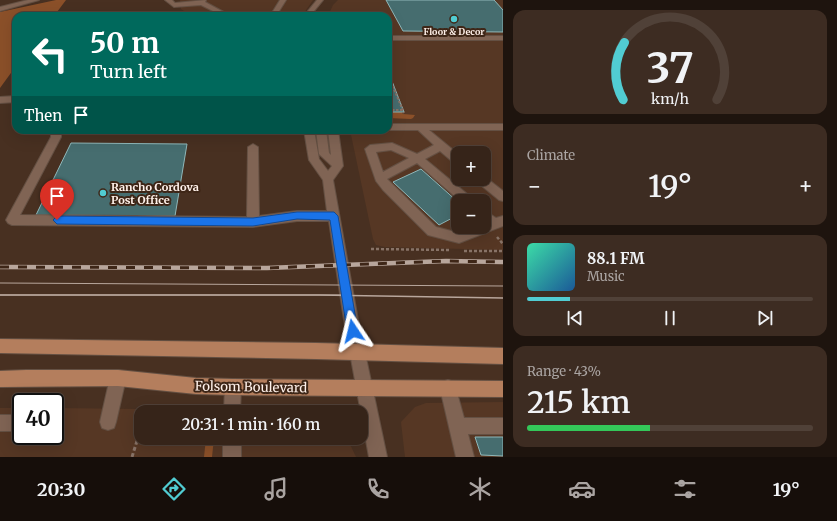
<!DOCTYPE html>
<html lang="en">
<head>
<meta charset="utf-8">
<style>
  :root { --surface:#362419; --page:#3d2c22; --text:#f1f3f6; --muted:#aaa4a2; --line:#504138; --accent:#51ccd2 }
  body { margin:0; font-family:Merriweather,serif; background:var(--page); color:var(--text); height:100vh; display:flex; flex-direction:column; font-size:15px; white-space:nowrap }
  * { box-sizing:border-box; margin:0 }
  p { font-size:13px; color:var(--muted) }
  .icon { flex:none; width:22px; height:22px; fill:none; stroke:currentColor; stroke-width:2; stroke-linecap:round; stroke-linejoin:round }
  .map { position:relative; flex:1; overflow:hidden }
  .panel { display:flex; flex-direction:column; gap:10px; padding:10px; background:#1e140e; width:334px }
  .panel>* { flex:none }
  .guide { position:absolute; left:12px; top:12px; width:380px; height:122px; border-radius:12px; box-shadow:0 4px 16px #0002,0 0 0 1px var(--line); background:#00695c; color:#fff; overflow:hidden }
  .buttons { position:absolute; left:451px; top:146px; display:grid; gap:8px }
  .buttons a { display:grid; place-items:center; width:40px; height:40px; border-radius:8px; background:var(--surface); box-shadow:0 4px 16px #0002,0 0 0 1px var(--line); font-size:20px }
  .speed { position:absolute; left:12px; top:393px; display:flex; gap:8px; font-size:20px; font-weight:700; text-align:center }
  .speed>* { display:grid; place-content:center; width:52px; height:52px; border-radius:50%; background:var(--surface); box-shadow:0 4px 16px #0002,0 0 0 1px var(--line); line-height:1 }
  .speed .limit { border:2px solid #111; border-radius:6px; background:#fff; color:#111 }
  .pin { position:absolute; display:grid; place-items:center; width:34px; height:34px; color:#fff; margin:-41px -17px; border-radius:50% 50% 50% 0; rotate:-45deg; box-shadow:0 0 4px #0007 }
  .pin .icon { rotate:45deg }
  .me { position:absolute; width:44px; margin:-22px; rotate:350deg; stroke-linejoin:round; filter:drop-shadow(0 0 3px #0008) }
  .turn { display:flex; align-items:center; gap:14px; height:84px; padding:0 12px; font-size:18px }
  .turn .icon { width:52px; height:52px; stroke-width:2.5 }
  .turn b { display:block; font-size:28px; line-height:34px }
  .then { display:flex; align-items:center; height:38px; padding:0 12px; background:#0003; gap:8px; font-size:15px }
  .big { font-size:30px; font-weight:600; line-height:1.1 }
  .panel .tile { flex:1; display:flex; flex-direction:column; justify-content:center; gap:6px; min-width:0; padding:0 14px; border-radius:12px; background:var(--page) }
  .panel .dial { align-items:center; gap:0 }
  .dial svg { height:104px; overflow:visible; fill:none; stroke:var(--line); stroke-width:7; stroke-linecap:round; text-anchor:middle }
  .dial text { fill:var(--text); stroke:none }
  .song { display:flex; align-items:center; gap:12px }
  .cover { width:48px; height:48px; border-radius:6px; background:linear-gradient(135deg,hsl(160 70% 55%),hsl(210 70% 35%)) }
  .played { height:4px; border-radius:2px; background:linear-gradient(90deg,var(--accent) 15%,var(--line) 15%) }
  .keys { display:flex; justify-content:space-around; direction:ltr }
  .heat { display:flex; justify-content:space-between; align-items:center; font-size:22px; direction:ltr }
  .charge { height:6px; border-radius:3px; background:linear-gradient(90deg,#34c759 43%,var(--line) 0) }
  .trip { position:absolute; left:134px; top:405px; width:234px; height:40px; border-radius:12px; background:var(--surface); box-shadow:0 4px 16px #0002,0 0 0 1px var(--line); font-weight:600; line-height:40px; text-align:center }
  .menu { display:flex; height:64px; justify-content:space-around; align-items:center; background:#160e0a; color:var(--muted) }
  .menu .icon { width:28px; height:28px }
  .menu .active { color:var(--accent) }
  .menu b { font-size:18px; color:var(--text) }
  main { display:flex; flex:1; min-height:0 }
  .map>svg:first-child { display:block }
</style>
</head>
<body>
<main>
<div class="map">
<svg width="503" height="457" viewBox="0 0 503 457">
  <rect width="100%" height="100%" fill="#483021"/>
  <g fill="#563724" fill-rule="evenodd">
    <polygon points="180,0 313,0 304,13 303,16 192,16 181,9"/>
    <path d="M338,0H503V250L385,247L376,245L373,239L350,130H388V16H328L333,5ZM458,153H484V179H458ZM458,201H484V227H458Z"/>
    <polygon points="503,402 503,457 405,457 401,422 415,407 426,403"/>
    <polygon points="0,408 21,408 21,436 55,436 55,408 137,409 223,412 141,412 141,438 347,438 356,457 0,457"/>
  </g>
  <g fill="#8b5029">
    <polygon points="56,0 66,0 54,16 16,16 16,66 0,88 0,12"/>
    <polygon points="388,111 401,111 403,114 415,115 413,118 411,119 388,118"/>
    <polygon points="206,438 214,438 212,457 204,457"/>
  </g>
  <g fill="#466d6f" stroke="#8fb8ba">
    <polygon points="386,0 494,0 503,10 503,32 403,31"/>
    <polygon points="388,76 390,76 404,112 388,112"/>
    <polygon points="71,143 187,144 175,216 36,215"/>
    <polygon points="421,169 458,202 458,215 439,225 393,182"/>
    <polygon points="475,437 503,437 503,456 481,455"/>
  </g>
  <g fill="none" stroke-linecap="round" stroke-linejoin="round">
    <g stroke="#645043" stroke-width="2">
      <g id="minor">
        <polygon points="28,0 39,0 0,11 0,7"/>
        <polygon points="165,0 172,0 175,3 206,0 205,2 231,16 223,16 201,5 174,7"/>
        <polygon points="280,0 286,0 276,16 270,16"/>
        <polygon points="317,0 323,0 314,11 313,16 307,16 308,11"/>
        <rect x="388" y="36" width="115" height="4"/>
        <polygon points="16,96 16,102 0,103 0,97"/>
        <path d="M388,124H503V130H429L458,154V164L454,163L440,151L425,159L472,198L474,201H460L417,163L387,179L436,227L459,233L473,227H484V210L496,218L503,216V226L459,243L428,235L383,190L376,181L365,149L370,145L392,143L417,154L434,145L418,130H388ZM391,150L409,158L383,172L376,152Z"/>
        <polygon points="51,130 61,130 61,137 20,215 247,217 248,147 253,144 258,147 259,216 297,211 327,211 323,180 309,160 304,130 314,130 319,159 328,171 332,166 319,154 316,130 326,130 329,153 331,155 328,130 338,130 343,166 333,180 358,320 387,457 369,457 344,320 329,221 297,221 253,227 12,225 8,223 6,220 51,137"/>
        <polygon points="484,176 503,191 503,201 499,200 477,182 476,179 484,179"/>
        <polygon points="118,370 124,372 126,378 116,422 114,428 108,430 102,428 100,422 110,378 112,372"/>
        <polygon points="233,379 239,381 241,387 240,412 224,412 225,387 227,381"/>
        <polygon points="448,380 454,382 464,418 503,418 503,434 468,434 474,457 456,457 440,388 442,382"/>
        <rect x="0" y="415" width="21" height="16"/>
        <rect x="223" y="438" width="18" height="19"/>
      </g>
    </g>
    <g stroke="#645043" stroke-width="2">
      <g id="major">
        <polygon points="0,339 316,343 503,348 503,364 316,359 0,353"/>
        <polygon points="26,370 118,370 196,378 233,379 503,381 503,397 233,395 196,394 118,386 0,387 0,371"/>
      </g>
    </g>
    <g stroke="#887367" stroke-width="2" stroke-dasharray="2.5 1.5" stroke-linecap="butt">
      <polyline points="388,75 404,113"/>
      <polyline points="388,110 403,110"/>
    </g>
    <g stroke="#887367" stroke-width="2.5" stroke-dasharray="3 2" stroke-linecap="butt">
      <polyline points="497,237 503,244"/>
      <polyline points="371,249 451,250"/>
      <polyline points="464,251 503,251"/>
    </g>
    <polyline stroke="#887367" stroke-width="3" stroke-dasharray="4 2.5" stroke-linecap="butt" points="132,457 141,428"/>
    <use href="#minor" fill="#806454" fill-rule="evenodd"/>
    <use href="#major" fill="#b47e5d" fill-rule="evenodd"/>
    <g stroke="#b8a69c" stroke-width="1">
      <polyline points="0,283 503,286"/>
      <polyline points="0,295 344,295"/>
    </g>
    <polyline stroke="#b8a69c" stroke-width="1.5" points="0,295 319,295 503,298"/>
    <g stroke="#b8a69c" stroke-width="4.5">
      <polyline id="rail" points="0,267 267,268 446,261 503,262"/>
    </g>
    <use href="#rail" stroke="#3e2617" stroke-width="3" stroke-dasharray="9" stroke-linecap="butt"/>
  </g>
  <polygon fill="#1a73e8" stroke="#114b97" points="297,212 334,212 338,216 358,331 357,335 353,336 349,335 347,331 330,220 297,219 253,226 57,224 53,220 57,216 253,218"/>
  <g fill="#51ccd2" stroke="#3e2617" stroke-width="1.5">
    <circle cx="454" cy="19" r="4"/>
    <circle cx="103" cy="193" r="4"/>
  </g>
  <g text-anchor="middle" dominant-baseline="central" stroke-width="4" stroke-linejoin="round" paint-order="stroke">
    <g font-size="9" font-weight="bold" fill="#fff1ea" stroke="#3e2617">
      <text x="454" y="31">Floor &amp; Decor</text>
    </g>
    <g font-size="11" font-weight="bold" fill="#fff1ea" stroke="#3e2617" text-anchor="start">
      <text x="111" y="187">Rancho Cordova<tspan x="111" dy="13">Post Office</tspan></text>
    </g>
    <g font-size="13" fill="#fff1ea" stroke="#3e2617">
      <text transform="translate(251 387) rotate(1)">Folsom Boulevard</text>
    </g>
  </g>
</svg>
<div class="buttons">
<a>+</a>
<a>−</a>
</div>
<div class="speed"><div class="limit">40</div></div>
<div class="pin" style="left:57px;top:220px;background:#d93025"><svg class="icon" aria-label="arrive" viewBox="0 0 24 24"><path d="M6 21V4h12l-3 4 3 4H6"/></svg></div>
<svg class="me" style="left:353px;top:331px" viewBox="-20 -20 40 40"><path d="M0-17L14 15 0 8-14 15z" fill="#1a73e8" stroke="#fff" stroke-width="4"/></svg>
<div class="trip">20:31 · 1 min · 160 m</div>
<div class="guide">
<div class="turn"><svg class="icon" aria-label="left" viewBox="0 0 24 24"><path d="M17 20v-9H6M10 6l-5 5 5 5"/></svg><div><b>50 m</b>Turn left</div></div>
<div class="then">Then<svg class="icon" aria-label="arrive" viewBox="0 0 24 24"><path d="M6 21V4h12l-3 4 3 4H6"/></svg></div>
</div>
</div>
<section class="panel">
<div class="tile dial"><svg viewBox="0 0 100 80">
<path d="M14 69A42 42 0 1 1 86 69"/>
<path d="M14 69A42 42 0 0 1 15 25" stroke="#51ccd2"/>
<text x="50" y="56" font-size="32" font-weight="700">37</text>
<text x="50" y="72" font-size="11">km/h</text>
</svg></div>
<div class="tile"><p>Climate</p>
<div class="heat"><a>−</a><b class="big">19°</b><a>+</a></div>
</div>
<div class="tile">
<div class="song"><i class="cover"></i><div><b>88.1 FM</b><p>Music</p></div></div>
<div class="played"></div>
<div class="keys"><svg class="icon" aria-label="previous" viewBox="0 0 24 24"><path d="M18 5L8 12l10 7zM5 5v14"/></svg><svg class="icon" aria-label="pause" viewBox="0 0 24 24"><path d="M8 5v14M16 5v14"/></svg><svg class="icon" aria-label="next" viewBox="0 0 24 24"><path d="M6 5l10 7-10 7zM19 5v14"/></svg></div>
</div>
<div class="tile"><p>Range · 43%</p><b class="big">215 km</b><div class="charge"></div></div>
</section>
</main>
<nav class="menu">
<b>20:30</b>
<svg class="icon active" aria-label="directions" viewBox="0 0 24 24"><path d="M12 3l9 9-9 9-9-9zM9 14v-3h6M13 9l2 2-2 2"/></svg>
<svg class="icon" aria-label="music" viewBox="0 0 24 24"><path d="M9 18V5l10-2v13"/><circle cx="6" cy="18" r="3"/><circle cx="16" cy="16" r="3"/></svg>
<svg class="icon" aria-label="phone" viewBox="0 0 24 24"><path d="M5 4h4l2 5-3 2q2 4 5 5l2-3 5 2v4C11 20 4 13 5 4z"/></svg>
<svg class="icon" aria-label="climate" viewBox="0 0 24 24"><path d="M12 3v18M4 7l16 10M4 17L20 7"/></svg>
<svg class="icon" aria-label="car" viewBox="0 0 24 24"><path d="M5 17H2v-5l4-1 3-4h7l3 4 3 1v5h-3M9 17h6M6 11h13"/><circle cx="7" cy="17" r="2"/><circle cx="17" cy="17" r="2"/></svg>
<svg class="icon" aria-label="filters" viewBox="0 0 24 24"><path d="M4 7h16M4 17h16"/><circle cx="9" cy="7" r="2"/><circle cx="15" cy="17" r="2"/></svg>
<b>19°</b>
</nav>
</body>
</html>
